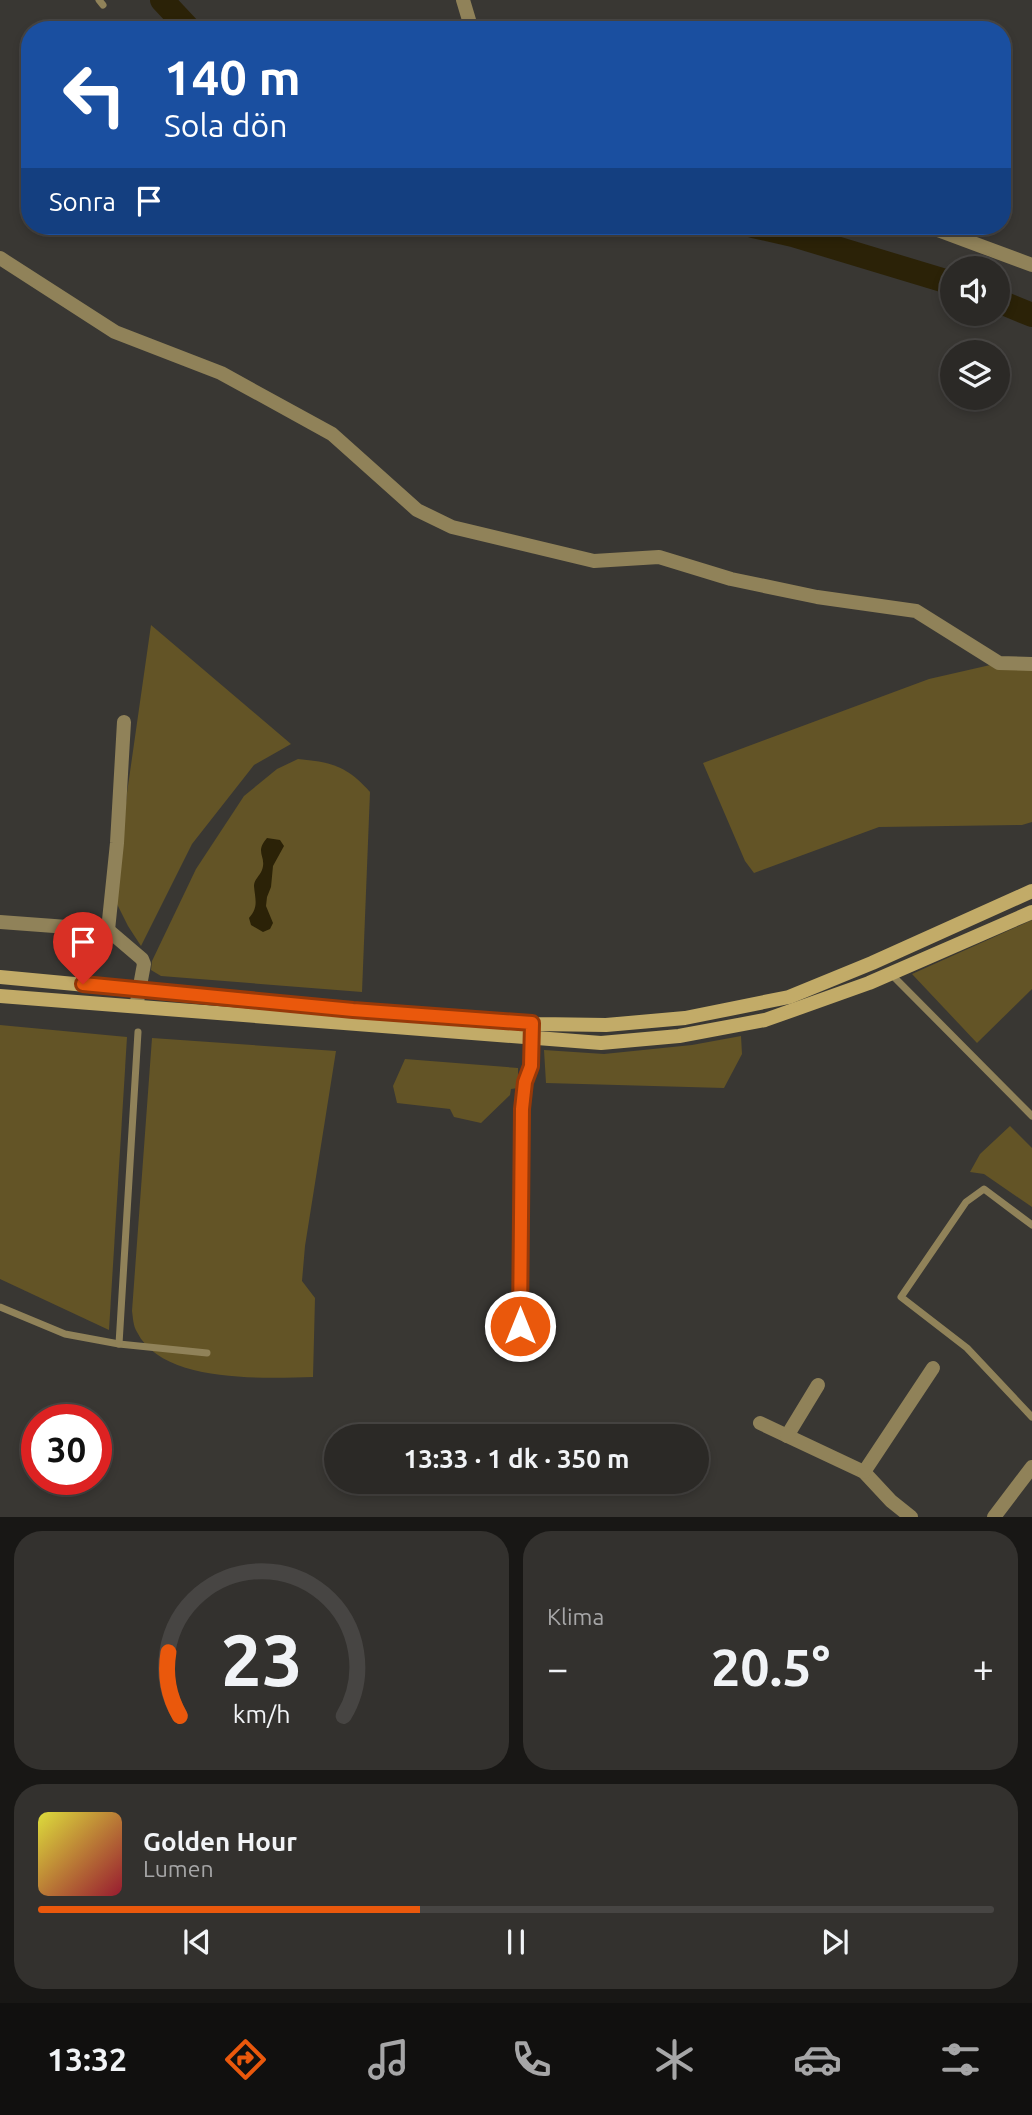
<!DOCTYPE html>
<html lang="tr">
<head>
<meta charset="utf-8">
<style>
  :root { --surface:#2b2926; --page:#33312e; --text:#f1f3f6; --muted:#a6a6a7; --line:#474543; --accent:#ea580c }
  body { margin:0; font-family:Ubuntu,sans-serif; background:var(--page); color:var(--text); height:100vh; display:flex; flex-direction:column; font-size:26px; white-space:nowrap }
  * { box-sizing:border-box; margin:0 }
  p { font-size:23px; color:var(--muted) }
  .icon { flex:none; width:38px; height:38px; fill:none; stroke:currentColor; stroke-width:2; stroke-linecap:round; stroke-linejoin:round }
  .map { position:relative; height:1517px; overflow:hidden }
  .sheet { display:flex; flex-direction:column; gap:14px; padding:14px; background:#181715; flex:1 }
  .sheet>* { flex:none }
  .hud { position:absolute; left:21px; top:21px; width:990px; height:214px; border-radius:28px; box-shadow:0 4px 10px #0003,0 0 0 2px var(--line); background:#1a4fa0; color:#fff; overflow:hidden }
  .tools { position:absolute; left:940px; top:256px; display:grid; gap:14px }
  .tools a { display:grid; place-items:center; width:70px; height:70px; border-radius:50%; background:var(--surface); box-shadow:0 4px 10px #0003,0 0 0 2px var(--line); font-size:35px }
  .speed { position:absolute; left:21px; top:1404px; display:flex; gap:14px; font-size:35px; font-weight:700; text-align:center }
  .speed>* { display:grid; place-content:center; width:91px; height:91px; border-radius:50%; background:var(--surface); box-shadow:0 4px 10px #0003,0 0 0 2px var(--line); line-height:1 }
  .speed .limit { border:10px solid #d22; background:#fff; color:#111 }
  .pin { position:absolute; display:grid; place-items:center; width:60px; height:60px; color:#fff; margin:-72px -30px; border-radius:50% 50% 50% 0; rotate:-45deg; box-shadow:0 0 7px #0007 }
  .pin .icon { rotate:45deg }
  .me { position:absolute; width:77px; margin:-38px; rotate:0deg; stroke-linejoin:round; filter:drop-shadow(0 0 5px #0008) }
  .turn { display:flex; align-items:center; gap:24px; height:147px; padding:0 28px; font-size:32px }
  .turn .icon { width:91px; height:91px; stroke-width:2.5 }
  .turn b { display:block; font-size:49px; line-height:60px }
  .then { display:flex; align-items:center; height:66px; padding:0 28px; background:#0003; gap:14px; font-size:26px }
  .big { font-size:52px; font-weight:700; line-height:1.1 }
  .sheet .widget { flex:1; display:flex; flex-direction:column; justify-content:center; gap:10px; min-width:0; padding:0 24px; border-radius:28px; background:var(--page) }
  .sheet .dial { align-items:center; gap:0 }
  .dial svg { height:182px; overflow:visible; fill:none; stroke:var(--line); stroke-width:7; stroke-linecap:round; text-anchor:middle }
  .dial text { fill:var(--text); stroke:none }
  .song { display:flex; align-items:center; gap:21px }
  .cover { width:84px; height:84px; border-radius:10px; background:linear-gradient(135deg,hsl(60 70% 55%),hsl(350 70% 35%)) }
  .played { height:7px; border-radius:4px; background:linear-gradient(90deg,var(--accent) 40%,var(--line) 40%) }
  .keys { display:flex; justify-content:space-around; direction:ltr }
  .heat { display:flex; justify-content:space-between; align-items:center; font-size:38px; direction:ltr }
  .sheet .tiles { flex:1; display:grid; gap:14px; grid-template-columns:1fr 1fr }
  .widget:last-child { grid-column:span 2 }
  .trip { position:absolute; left:324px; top:1424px; width:385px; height:70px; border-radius:35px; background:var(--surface); box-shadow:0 4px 10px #0003,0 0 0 2px var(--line); font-weight:700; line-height:70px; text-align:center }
  .dock { display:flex; height:112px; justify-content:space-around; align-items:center; background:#11100f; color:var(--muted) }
  .dock .icon { width:49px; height:49px }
  .dock .on { color:var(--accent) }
  .dock b { font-size:32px; color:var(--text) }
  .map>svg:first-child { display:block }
</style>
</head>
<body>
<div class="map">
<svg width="1032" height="1517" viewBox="0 0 1032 1517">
  <rect width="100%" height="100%" fill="#393733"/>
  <g fill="#635426">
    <polygon points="151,625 291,744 254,765 192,844 141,946 128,926 116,902 127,793"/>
    <polygon points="999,663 1032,664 1032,822 1022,825 879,827 754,873 745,861 703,763 929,679"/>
    <path d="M298,759C331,762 347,766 370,792L362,992L161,976L151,970L152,961L196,869L244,796L277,769Z"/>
    <polygon points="1032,920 1032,989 977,1043 912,974"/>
    <polygon points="0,1025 127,1037 109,1330 0,1279"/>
    <polygon points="741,1036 742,1054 724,1088 546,1083 544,1050 604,1054 692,1045"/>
    <path d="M152,1038L336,1051L305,1246L302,1281L315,1298L313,1377C264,1378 163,1384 137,1332C133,1326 133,1317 132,1311Z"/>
    <polygon points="405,1059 518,1068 518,1088 511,1089 510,1095 481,1123 454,1117 450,1109 397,1103 393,1086"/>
    <polygon points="1010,1126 1032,1148 1032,1207 984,1174 970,1172 980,1154"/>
  </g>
  <path fill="#2b2207" d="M267,838L280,840L284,846L273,866L271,887L267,897L266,906L273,923L270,929L263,932L251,925L249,918C259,907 255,899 254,886C254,879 260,876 262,870C267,856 254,853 267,838Z"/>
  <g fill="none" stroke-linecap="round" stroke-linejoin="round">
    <g stroke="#2b2207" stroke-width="24">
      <polyline points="162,0 190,30"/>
      <polyline points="753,226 793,235 952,283"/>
      <polyline points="998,301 1032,315"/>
    </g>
    <g stroke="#908259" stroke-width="7">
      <polyline points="99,0 103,5"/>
      <polyline points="891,974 1032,1116"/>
      <polyline points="1032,1225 984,1189 966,1202 901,1297 967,1348 1032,1417"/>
      <polyline points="0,1307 65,1334 119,1344 207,1353"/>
      <polyline points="119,1344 138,1032"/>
    </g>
    <g stroke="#908259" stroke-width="14">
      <polyline points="463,0 469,20 468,30"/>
      <polyline points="927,226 1032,265"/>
      <polyline points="0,258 115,332 221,373 332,434 417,510 452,527 594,561 659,557 731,579 817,597 916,611 999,663 1032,664"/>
      <polyline points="0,922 108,930 142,959 144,964 137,1002"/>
      <polyline points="108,930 117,843 124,722"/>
      <polyline points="520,1326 522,1109 525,1082 531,1066 532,1028"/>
      <polyline points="760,1423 864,1472 891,1501 911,1517"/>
      <polyline points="787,1436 818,1385"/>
      <polyline points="864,1472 933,1368"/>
      <polyline points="994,1517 1032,1467"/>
    </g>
    <g stroke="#c2ab68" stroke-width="14">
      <polyline points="0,977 353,1010 538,1024 606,1025 685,1018 789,997 872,963 1032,891"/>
      <polyline points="0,996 601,1043 679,1036 765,1020 869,983 1032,912"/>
    </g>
  </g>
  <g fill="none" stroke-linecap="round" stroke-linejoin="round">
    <g stroke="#983908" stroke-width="18">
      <polyline id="route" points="83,984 353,1010 532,1023 531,1066 525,1082 522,1109 520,1326"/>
    </g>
    <use href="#route" stroke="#ea580c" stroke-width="12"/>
  </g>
</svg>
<div class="tools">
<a><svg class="icon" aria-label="sound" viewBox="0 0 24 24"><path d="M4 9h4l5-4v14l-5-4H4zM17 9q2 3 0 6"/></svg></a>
<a><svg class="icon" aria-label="layers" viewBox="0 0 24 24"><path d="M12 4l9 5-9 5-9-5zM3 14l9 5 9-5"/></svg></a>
</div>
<div class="speed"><div class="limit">30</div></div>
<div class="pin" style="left:83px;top:984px;background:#d93025"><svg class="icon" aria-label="arrive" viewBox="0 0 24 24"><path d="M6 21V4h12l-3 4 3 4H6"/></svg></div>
<svg class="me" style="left:520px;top:1326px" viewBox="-20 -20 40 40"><circle r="17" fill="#ea580c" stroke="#fff" stroke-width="3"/><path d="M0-11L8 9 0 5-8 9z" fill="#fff"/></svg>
<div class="trip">13:33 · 1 dk · 350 m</div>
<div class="hud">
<div class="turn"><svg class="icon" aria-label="left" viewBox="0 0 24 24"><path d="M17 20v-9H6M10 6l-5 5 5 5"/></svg><div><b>140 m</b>Sola dön</div></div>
<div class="then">Sonra<svg class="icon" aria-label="arrive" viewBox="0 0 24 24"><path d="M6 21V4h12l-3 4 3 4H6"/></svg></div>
</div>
</div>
<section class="sheet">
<div class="tiles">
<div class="widget dial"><svg viewBox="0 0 100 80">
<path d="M14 69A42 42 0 1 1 86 69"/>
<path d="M14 69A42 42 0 0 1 9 41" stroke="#ea580c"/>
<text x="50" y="56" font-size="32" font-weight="700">23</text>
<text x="50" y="72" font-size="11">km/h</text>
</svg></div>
<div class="widget"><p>Klima</p>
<div class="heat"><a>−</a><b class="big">20.5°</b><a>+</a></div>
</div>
<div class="widget">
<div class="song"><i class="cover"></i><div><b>Golden Hour</b><p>Lumen</p></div></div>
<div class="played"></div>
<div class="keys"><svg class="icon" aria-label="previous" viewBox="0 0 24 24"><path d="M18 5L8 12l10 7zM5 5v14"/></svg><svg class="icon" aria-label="pause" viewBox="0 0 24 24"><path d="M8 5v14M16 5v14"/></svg><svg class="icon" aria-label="next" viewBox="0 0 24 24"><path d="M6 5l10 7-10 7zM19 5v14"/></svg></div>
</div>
</div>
</section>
<nav class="dock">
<b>13:32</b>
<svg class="icon on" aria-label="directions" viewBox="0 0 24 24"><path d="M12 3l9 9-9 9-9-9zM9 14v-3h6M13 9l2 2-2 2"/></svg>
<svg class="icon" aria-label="music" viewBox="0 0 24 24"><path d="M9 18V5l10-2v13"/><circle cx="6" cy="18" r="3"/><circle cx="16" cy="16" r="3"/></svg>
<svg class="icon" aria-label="phone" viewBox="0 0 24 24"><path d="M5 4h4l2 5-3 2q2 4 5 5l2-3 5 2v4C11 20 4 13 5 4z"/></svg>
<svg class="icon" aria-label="climate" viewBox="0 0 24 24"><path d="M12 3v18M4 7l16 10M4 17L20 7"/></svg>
<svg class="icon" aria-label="car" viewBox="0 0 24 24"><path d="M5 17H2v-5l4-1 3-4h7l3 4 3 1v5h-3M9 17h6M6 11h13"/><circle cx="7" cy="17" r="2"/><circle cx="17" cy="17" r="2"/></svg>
<svg class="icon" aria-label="filters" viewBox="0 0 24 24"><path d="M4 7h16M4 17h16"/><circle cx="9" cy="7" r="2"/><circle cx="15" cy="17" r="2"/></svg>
</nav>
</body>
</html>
